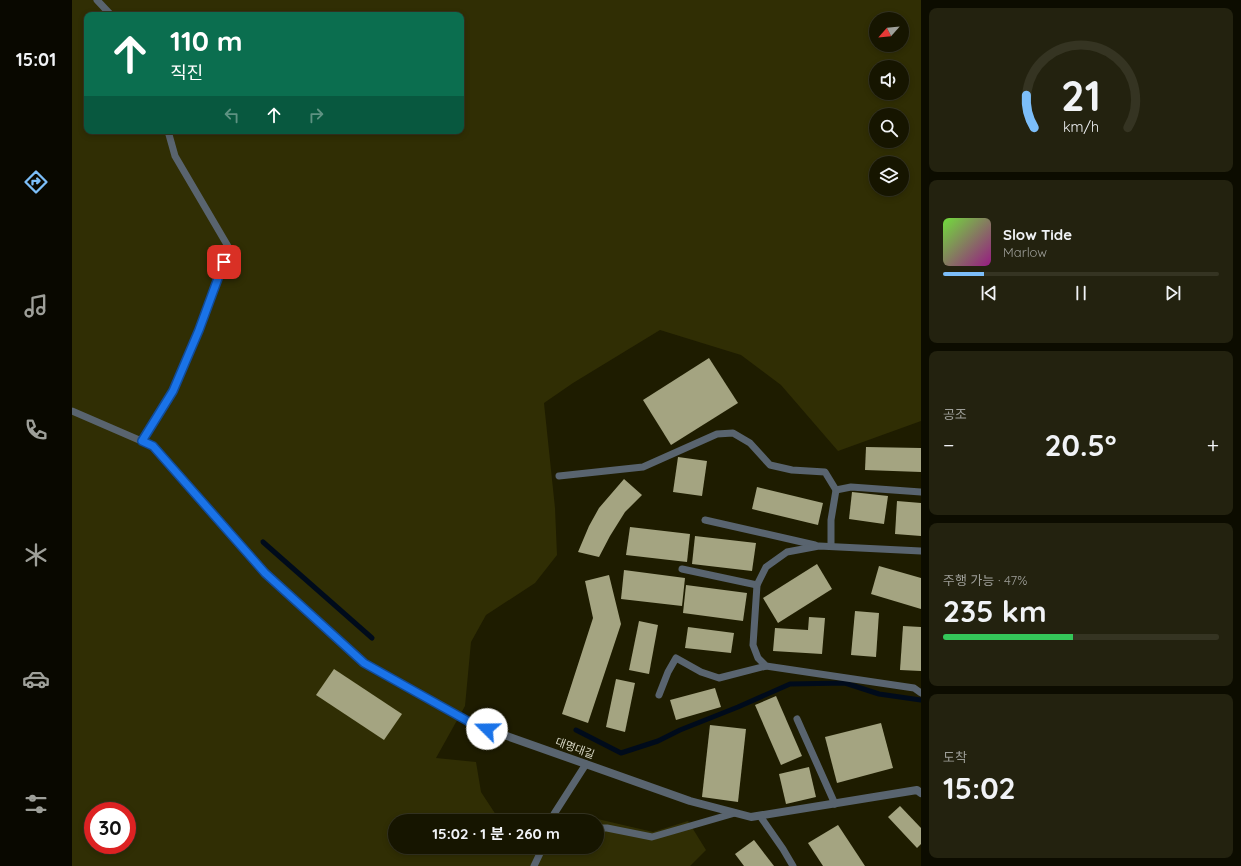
<!DOCTYPE html>
<html lang="ko">
<head>
<meta charset="utf-8">
<style>
  :root { --surface:#161500; --page:#23220f; --text:#f1f3f6; --muted:#9e9f99; --line:#353422; --accent:#7cbef9 }
  body { margin:0; font-family:Quicksand,"Noto Sans KR",sans-serif; background:var(--page); color:var(--text); height:100vh; display:flex; flex-direction:column; font-size:15px; white-space:nowrap }
  * { box-sizing:border-box; margin:0 }
  p { font-size:13px; color:var(--muted) }
  .icon { flex:none; width:22px; height:22px; fill:none; stroke:currentColor; stroke-width:2; stroke-linecap:round; stroke-linejoin:round }
  .map { position:relative; flex:1; overflow:hidden }
  .details { display:flex; flex-direction:column; gap:8px; padding:8px; background:#0c0c00; width:320px }
  .details>* { flex:none }
  .banner { position:absolute; left:12px; top:12px; width:380px; height:122px; border-radius:8px; box-shadow:0 2px 6px #0003,0 0 0 1px var(--line); background:#0b6e4f; color:#fff; overflow:hidden }
  .needle { width:26px; rotate:243deg }
  .controls { position:absolute; left:797px; top:12px; display:grid; gap:8px }
  .controls a { display:grid; place-items:center; width:40px; height:40px; border-radius:50%; background:var(--surface); box-shadow:0 2px 6px #0003,0 0 0 1px var(--line); font-size:20px }
  .speed { position:absolute; left:12px; top:802px; display:flex; gap:8px; font-size:20px; font-weight:700; text-align:center }
  .speed>* { display:grid; place-content:center; width:52px; height:52px; border-radius:50%; background:var(--surface); box-shadow:0 2px 6px #0003,0 0 0 1px var(--line); line-height:1 }
  .speed .limit { border:6px solid #d22; background:#fff; color:#111 }
  .pin { position:absolute; display:grid; place-items:center; width:34px; height:34px; color:#fff; margin:-17px; border-radius:8px; box-shadow:0 2px 6px #0006 }
  .me { position:absolute; width:44px; margin:-22px; rotate:292deg; stroke-linejoin:round; filter:drop-shadow(0 0 3px #0008) }
  .turn { display:flex; align-items:center; gap:14px; height:84px; padding:0 20px; font-size:18px }
  .turn .icon { width:52px; height:52px; stroke-width:2.5 }
  .turn b { display:block; font-size:28px; line-height:34px }
  .lanes { display:flex; align-items:center; height:38px; padding:0 20px; background:#0003; justify-content:center; gap:20px; direction:ltr }
  .lanes .off { opacity:.35 }
  .big { font-size:30px; font-weight:700; line-height:1.1 }
  .details .widget { flex:1; display:flex; flex-direction:column; justify-content:center; gap:6px; min-width:0; padding:0 14px; border-radius:8px; background:var(--page) }
  .details .dial { align-items:center; gap:0 }
  .dial svg { height:104px; overflow:visible; fill:none; stroke:var(--line); stroke-width:7; stroke-linecap:round; text-anchor:middle }
  .dial text { fill:var(--text); stroke:none }
  .song { display:flex; align-items:center; gap:12px }
  .cover { width:48px; height:48px; border-radius:6px; background:linear-gradient(135deg,hsl(100 70% 55%),hsl(310 70% 35%)) }
  .played { height:4px; border-radius:2px; background:linear-gradient(90deg,var(--accent) 15%,var(--line) 15%) }
  .keys { display:flex; justify-content:space-around; direction:ltr }
  .heat { display:flex; justify-content:space-between; align-items:center; font-size:22px; direction:ltr }
  .charge { height:6px; border-radius:3px; background:linear-gradient(90deg,#34c759 47%,var(--line) 0) }
  .trip { position:absolute; left:316px; top:814px; width:216px; height:40px; border-radius:20px; background:var(--surface); box-shadow:0 2px 6px #0003,0 0 0 1px var(--line); font-weight:700; line-height:40px; text-align:center }
  main { display:flex; flex:1; min-height:0 }
  .tab-bar { display:flex; flex-direction:column; width:72px; justify-content:space-around; align-items:center; background:#090800; color:var(--muted) }
  .tab-bar .icon { width:28px; height:28px }
  .tab-bar .on { color:var(--accent) }
  .tab-bar b { font-size:18px; color:var(--text) }
  .map>svg:first-child { display:block }
</style>
</head>
<body>
<main>
<nav class="tab-bar">
<b>15:01</b>
<svg class="icon on" aria-label="directions" viewBox="0 0 24 24"><path d="M12 3l9 9-9 9-9-9zM9 14v-3h6M13 9l2 2-2 2"/></svg>
<svg class="icon" aria-label="music" viewBox="0 0 24 24"><path d="M9 18V5l10-2v13"/><circle cx="6" cy="18" r="3"/><circle cx="16" cy="16" r="3"/></svg>
<svg class="icon" aria-label="phone" viewBox="0 0 24 24"><path d="M5 4h4l2 5-3 2q2 4 5 5l2-3 5 2v4C11 20 4 13 5 4z"/></svg>
<svg class="icon" aria-label="climate" viewBox="0 0 24 24"><path d="M12 3v18M4 7l16 10M4 17L20 7"/></svg>
<svg class="icon" aria-label="car" viewBox="0 0 24 24"><path d="M5 17H2v-5l4-1 3-4h7l3 4 3 1v5h-3M9 17h6M6 11h13"/><circle cx="7" cy="17" r="2"/><circle cx="17" cy="17" r="2"/></svg>
<svg class="icon" aria-label="filters" viewBox="0 0 24 24"><path d="M4 7h16M4 17h16"/><circle cx="9" cy="7" r="2"/><circle cx="15" cy="17" r="2"/></svg>
</nav>
<div class="map">
<svg width="849" height="866" viewBox="0 0 849 866">
  <rect width="100%" height="100%" fill="#1e1c00"/>
  <path fill="#302e04" fill-rule="evenodd" d="M0,0H849V421L766,451L709,385L669,355L588,330L501,383L472,403L483,508L485,555L463,583L414,615L399,642L393,706L364,758L404,762L409,792L428,821H323V847H525V821H481L500,813L581,832L616,821L634,850L618,866H0ZM15,15H389V131H15ZM804,19H830V45H804ZM804,67H830V93H804ZM804,115H830V141H804ZM804,163H830V189H804ZM21,811H55V845H21Z"/>
  <g fill="none" stroke-linecap="round" stroke-linejoin="round">
    <g stroke="#000b1b" stroke-width="5">
      <polyline points="191,542 300,638"/>
      <polyline points="504,730 549,753 586,741 608,730 666,707 718,684 773,683 807,694 849,700"/>
    </g>
  </g>
  <g fill="#a4a481">
    <polygon points="637,358 666,403 599,445 571,400"/>
    <polygon points="794,447 849,448 849,472 793,470"/>
    <polygon points="606,457 635,461 630,496 601,492"/>
    <polygon points="552,479 570,495 553,512 538,536 527,557 506,552 517,526 527,508"/>
    <polygon points="685,487 751,503 746,525 680,509"/>
    <polygon points="780,492 816,496 812,524 777,519"/>
    <polygon points="825,501 849,503 849,536 823,534"/>
    <polygon points="558,527 618,534 615,562 554,555"/>
    <polygon points="623,536 684,543 680,571 620,564"/>
    <polygon points="745,564 760,589 706,623 691,598"/>
    <polygon points="807,566 849,578 849,609 799,594"/>
    <polygon points="552,570 613,578 610,606 549,599"/>
    <polygon points="537,575 549,624 516,723 490,714 521,618 513,581"/>
    <polygon points="614,585 675,593 671,621 611,613"/>
    <polygon points="783,611 807,613 804,657 779,655"/>
    <polygon points="737,617 753,618 750,654 701,651 703,628 736,630"/>
    <polygon points="567,621 586,625 577,674 557,670"/>
    <polygon points="831,626 849,627 849,671 828,670"/>
    <polygon points="616,627 662,633 659,653 613,648"/>
    <polygon points="262,669 330,714 312,740 244,695"/>
    <polygon points="544,679 563,683 553,732 534,727"/>
    <polygon points="643,688 649,707 604,720 598,700"/>
    <polygon points="704,696 730,756 709,765 683,705"/>
    <polygon points="809,723 821,768 765,783 753,737"/>
    <polygon points="638,725 674,729 666,802 630,797"/>
    <polygon points="737,767 744,797 714,804 707,774"/>
    <polygon points="828,806 849,828 849,844 845,848 816,817"/>
    <polygon points="766,825 793,866 751,866 736,843"/>
    <polygon points="682,840 702,866 672,866 663,854"/>
  </g>
  <g fill="none" stroke-linecap="round" stroke-linejoin="round">
    <g stroke="#59646f" stroke-width="7">
      <polyline points="25,0 39,15"/>
      <polyline points="0,411 81,446 193,573"/>
      <polyline points="69,441 101,391 127,330 157,248 103,156 96,131"/>
      <polyline points="487,476 571,467 645,434 661,433 678,443 698,465 720,470 753,472 764,490 759,520 759,546"/>
      <polyline points="764,490 779,487 849,492"/>
      <polyline points="633,520 743,545"/>
      <polyline points="849,551 747,546 715,552 694,567 685,585 681,645 686,658 694,666 842,688 849,693"/>
      <polyline points="610,569 685,585"/>
      <polyline points="587,695 596,672 604,658 629,672 647,678 694,666"/>
      <polyline points="725,719 763,804"/>
      <polyline points="688,816 711,849 721,866"/>
      <polyline points="481,821 482,814 514,764"/>
      <polyline points="525,828 535,828 580,837 663,813"/>
      <polyline points="462,866 471,847"/>
    </g>
    <polyline stroke="#59646f" stroke-width="8" points="193,573 292,663 401,724 618,801 679,817 845,790 849,793"/>
  </g>
  <g fill="none" stroke-linecap="round" stroke-linejoin="round">
    <g stroke="#114b97" stroke-width="10">
      <polyline id="route" points="152,262 127,330 101,391 70,441 81,446 193,573 292,663 401,724 415,729"/>
    </g>
    <use href="#route" stroke="#1a73e8" stroke-width="7"/>
  </g>
  <g text-anchor="middle" dominant-baseline="central" stroke-width="4" stroke-linejoin="round" paint-order="stroke">
    <g font-size="11" fill="#dadac8" stroke="#1e1c00">
      <text transform="translate(503 748) rotate(20)">대명대길</text>
    </g>
  </g>
</svg>
<div class="controls">
<a><svg class="needle" viewBox="-14 -14 28 28"><path d="M0-13l5 13h-10z" fill="#e53935"/><path d="M0 13l5-13h-10z" fill="#9e9f99"/></svg></a>
<a><svg class="icon" aria-label="sound" viewBox="0 0 24 24"><path d="M4 9h4l5-4v14l-5-4H4zM17 9q2 3 0 6"/></svg></a>
<a><svg class="icon" aria-label="search" viewBox="0 0 24 24"><circle cx="10" cy="10" r="6"/><path d="M15 15l6 6"/></svg></a>
<a><svg class="icon" aria-label="layers" viewBox="0 0 24 24"><path d="M12 4l9 5-9 5-9-5zM3 14l9 5 9-5"/></svg></a>
</div>
<div class="speed"><div class="limit">30</div></div>
<div class="pin" style="left:152px;top:262px;background:#d93025"><svg class="icon" aria-label="arrive" viewBox="0 0 24 24"><path d="M6 21V4h12l-3 4 3 4H6"/></svg></div>
<svg class="me" style="left:415px;top:729px" viewBox="-20 -20 40 40"><circle r="19" fill="#fff"/><path d="M0-13L10 11 0 6-10 11z" fill="#1a73e8"/></svg>
<div class="trip">15:02 · 1 분 · 260 m</div>
<div class="banner">
<div class="turn"><svg class="icon" aria-label="ahead" viewBox="0 0 24 24"><path d="M12 20V5M6 11l6-6 6 6"/></svg><div><b>110 m</b>직진</div></div>
<div class="lanes"><svg class="icon off" aria-label="left" viewBox="0 0 24 24"><path d="M17 20v-9H6M10 6l-5 5 5 5"/></svg><svg class="icon" aria-label="ahead" viewBox="0 0 24 24"><path d="M12 20V5M6 11l6-6 6 6"/></svg><svg class="icon off" aria-label="right" viewBox="0 0 24 24"><path d="M7 20v-9h11M14 6l5 5-5 5"/></svg></div>
</div>
</div>
<section class="details">
<div class="widget dial"><svg viewBox="0 0 100 80">
<path d="M14 69A42 42 0 1 1 86 69"/>
<path d="M14 69A42 42 0 0 1 8 44" stroke="#7cbef9"/>
<text x="50" y="56" font-size="32" font-weight="700">21</text>
<text x="50" y="72" font-size="11">km/h</text>
</svg></div>
<div class="widget">
<div class="song"><i class="cover"></i><div><b>Slow Tide</b><p>Marlow</p></div></div>
<div class="played"></div>
<div class="keys"><svg class="icon" aria-label="previous" viewBox="0 0 24 24"><path d="M18 5L8 12l10 7zM5 5v14"/></svg><svg class="icon" aria-label="pause" viewBox="0 0 24 24"><path d="M8 5v14M16 5v14"/></svg><svg class="icon" aria-label="next" viewBox="0 0 24 24"><path d="M6 5l10 7-10 7zM19 5v14"/></svg></div>
</div>
<div class="widget"><p>공조</p>
<div class="heat"><a>−</a><b class="big">20.5°</b><a>+</a></div>
</div>
<div class="widget"><p>주행 가능 · 47%</p><b class="big">235 km</b><div class="charge"></div></div>
<div class="widget"><p>도착</p><b class="big">15:02</b></div>
</section>
</main>
</body>
</html>
